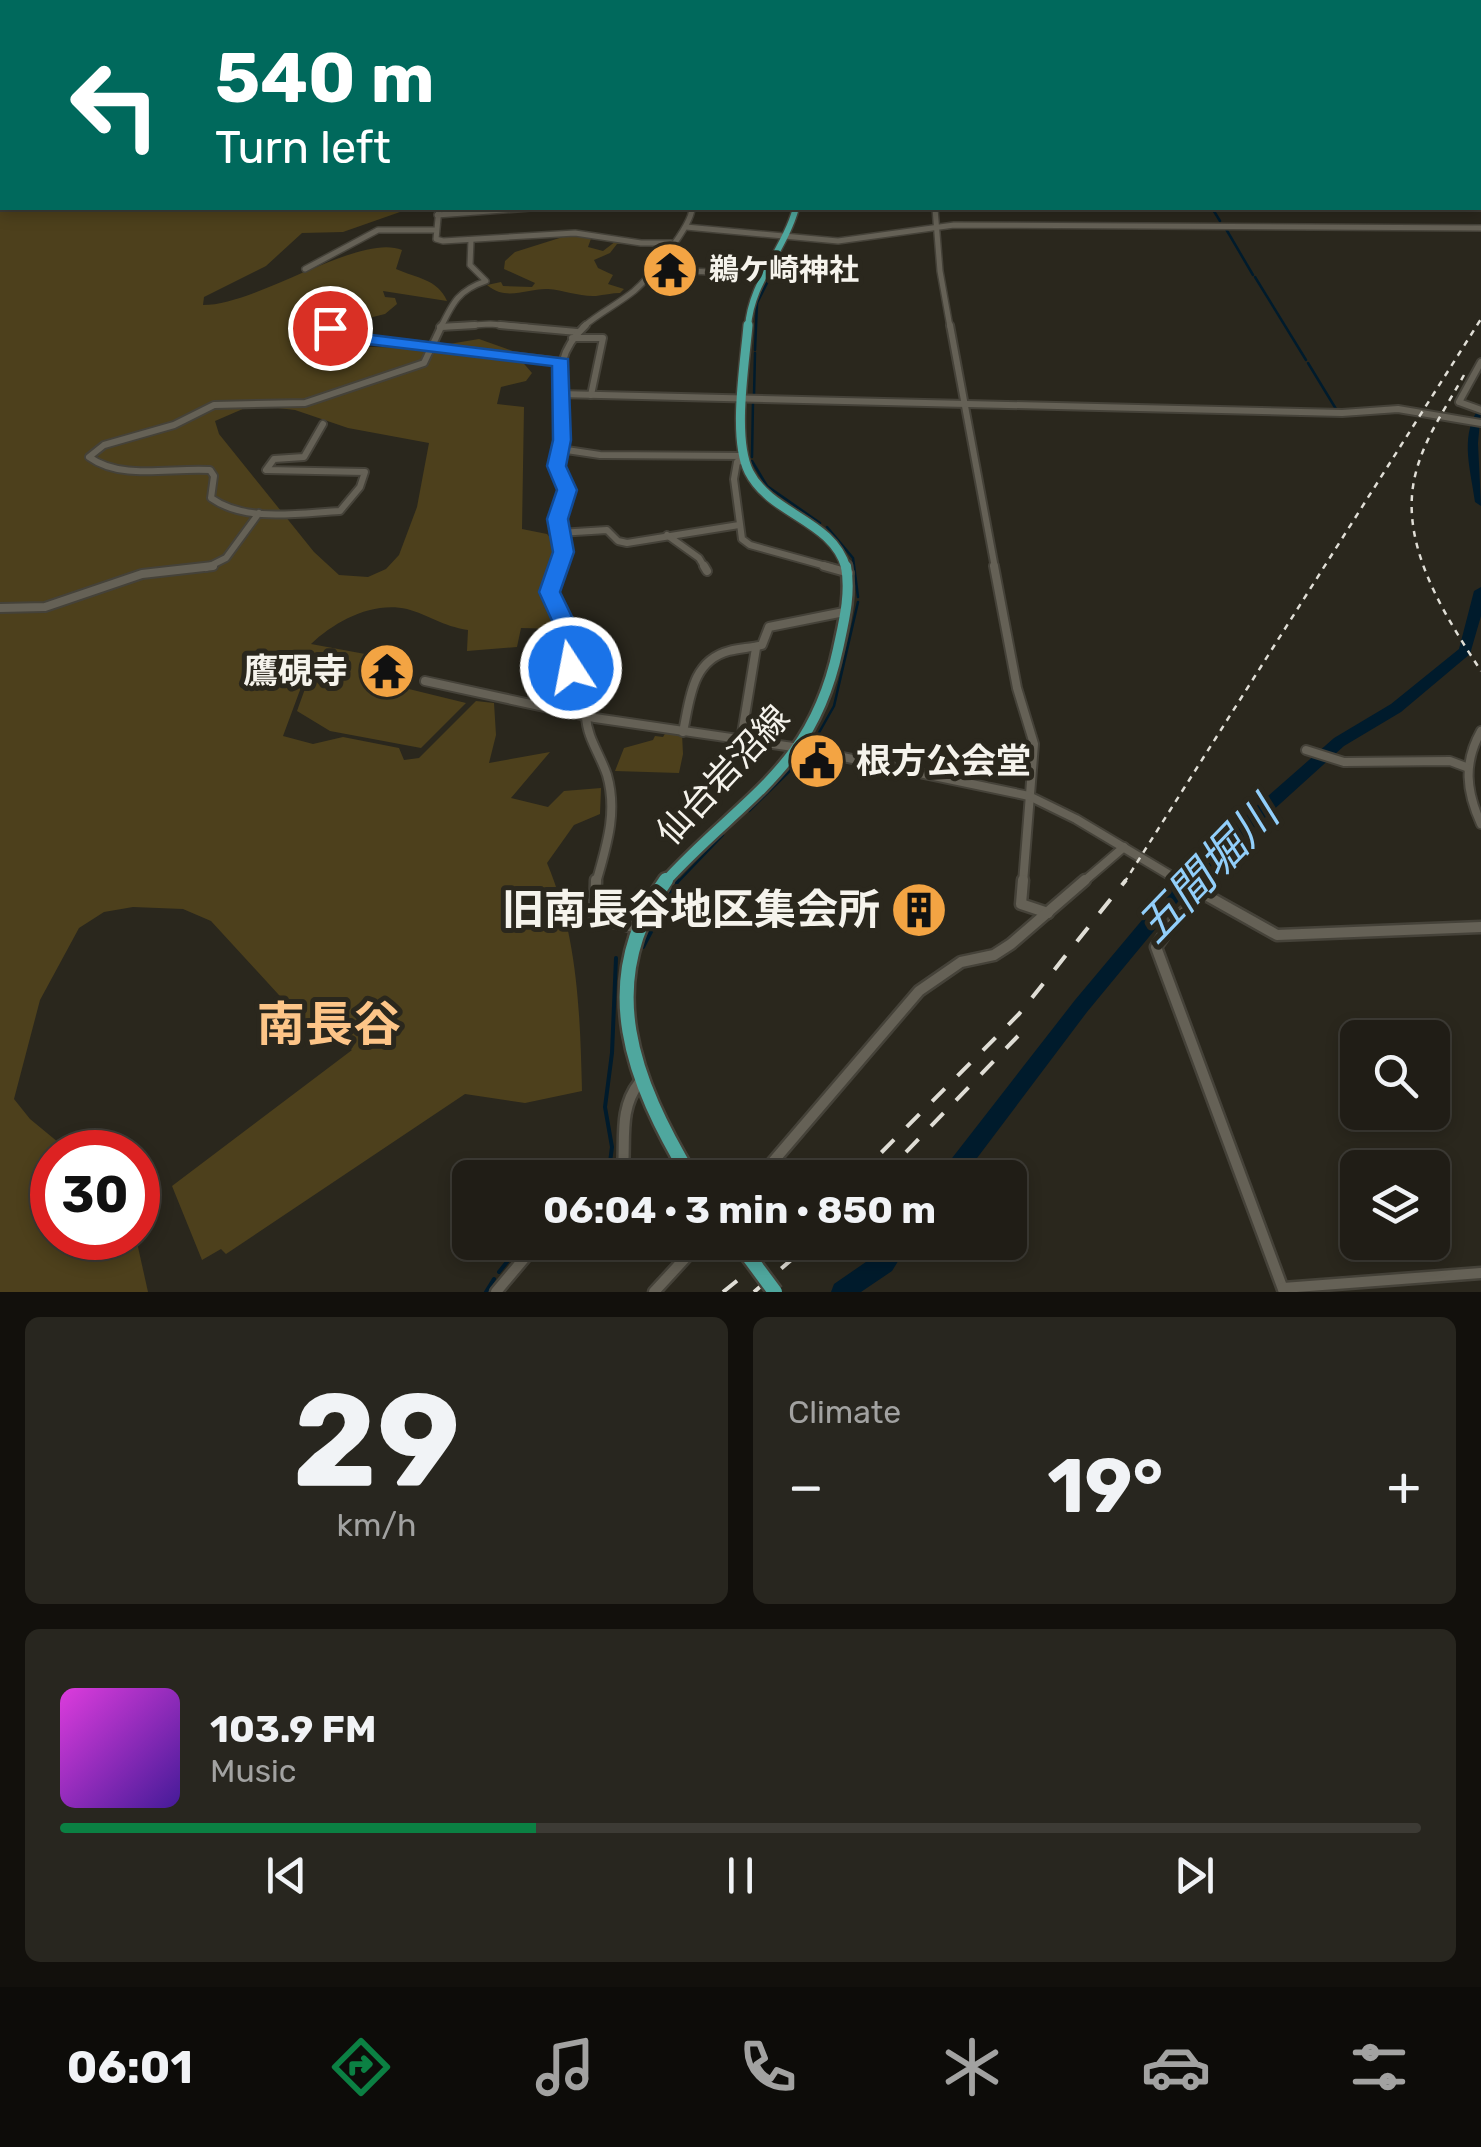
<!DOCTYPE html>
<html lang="en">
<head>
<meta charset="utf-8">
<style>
  :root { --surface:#201d16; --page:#28261f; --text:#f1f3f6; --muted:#a2a2a1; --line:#3d3b35; --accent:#0b8043 }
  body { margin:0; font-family:Rubik,"Noto Sans JP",sans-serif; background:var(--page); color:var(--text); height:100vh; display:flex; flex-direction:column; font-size:38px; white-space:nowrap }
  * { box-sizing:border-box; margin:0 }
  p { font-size:32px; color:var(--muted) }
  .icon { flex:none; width:55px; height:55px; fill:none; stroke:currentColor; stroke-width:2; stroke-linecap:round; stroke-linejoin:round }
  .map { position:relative; height:1292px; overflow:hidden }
  .details { display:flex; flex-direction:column; gap:25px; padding:25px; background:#12100c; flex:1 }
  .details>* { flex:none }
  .top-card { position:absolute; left:0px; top:0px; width:1482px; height:210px; box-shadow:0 5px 15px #0003,0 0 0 2px var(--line); background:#00695c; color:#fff; overflow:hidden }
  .controls { position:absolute; left:1340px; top:1020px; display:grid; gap:20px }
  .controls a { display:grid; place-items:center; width:110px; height:110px; border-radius:15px; background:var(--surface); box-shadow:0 5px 15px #0003,0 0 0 2px var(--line); font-size:50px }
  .speed { position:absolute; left:30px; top:1130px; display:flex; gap:20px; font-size:50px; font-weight:700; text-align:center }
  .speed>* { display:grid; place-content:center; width:130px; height:130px; border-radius:50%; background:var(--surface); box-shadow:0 5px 15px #0003,0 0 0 2px var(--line); line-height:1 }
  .speed .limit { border:15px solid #d22; background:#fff; color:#111 }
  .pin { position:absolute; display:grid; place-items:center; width:85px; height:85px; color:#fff; margin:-42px; border:5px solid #fff; border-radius:50%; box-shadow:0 2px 10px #0007 }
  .me { position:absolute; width:110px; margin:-55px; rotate:349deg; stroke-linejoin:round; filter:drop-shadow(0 0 8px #0008) }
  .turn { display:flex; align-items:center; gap:35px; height:210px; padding:0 50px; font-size:45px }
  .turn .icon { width:130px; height:130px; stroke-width:2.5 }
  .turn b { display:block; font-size:70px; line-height:85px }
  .big { font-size:75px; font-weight:700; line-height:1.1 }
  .details .card { flex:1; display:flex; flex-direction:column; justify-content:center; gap:15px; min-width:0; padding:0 35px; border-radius:15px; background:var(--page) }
  .details .dial { align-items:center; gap:0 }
  .dial b { font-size:130px; line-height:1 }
  .song { display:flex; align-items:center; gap:30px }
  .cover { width:120px; height:120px; border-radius:15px; background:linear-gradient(135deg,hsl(300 70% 55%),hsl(260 70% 35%)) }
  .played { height:10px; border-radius:5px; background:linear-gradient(90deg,var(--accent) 35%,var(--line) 35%) }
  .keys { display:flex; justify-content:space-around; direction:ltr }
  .heat { display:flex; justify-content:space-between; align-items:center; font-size:55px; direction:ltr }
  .details .tiles { flex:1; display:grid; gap:25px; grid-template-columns:1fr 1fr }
  .card:last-child { grid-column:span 2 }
  .trip { position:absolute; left:452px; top:1160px; width:575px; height:100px; border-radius:15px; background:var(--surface); box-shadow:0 5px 15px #0003,0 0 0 2px var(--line); font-weight:700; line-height:100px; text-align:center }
  .tabs { display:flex; height:160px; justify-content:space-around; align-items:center; background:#0d0c09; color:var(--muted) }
  .tabs .icon { width:70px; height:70px }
  .tabs .active { color:var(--accent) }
  .tabs b { font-size:45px; color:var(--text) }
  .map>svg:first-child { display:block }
</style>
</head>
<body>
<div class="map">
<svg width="1481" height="1292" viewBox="0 0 1481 1292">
  <rect width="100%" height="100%" fill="#2a271d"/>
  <g fill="#4d401c" fill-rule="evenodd">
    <polygon points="0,0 373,0 2,2 0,70"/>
    <path d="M0,86L2,208H402L400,212L343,232L302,233L266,266L204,297L203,305C258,305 360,232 402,250L396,269C416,278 438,279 447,301L383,291L385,297L395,298L397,304L385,314L292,337L321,346L425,348L479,339L513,351L532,373L526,381L501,387L497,404L524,407L522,529L547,534L558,547L561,629L521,628L517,647L467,651L468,630C442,626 429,615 407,609C373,601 335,621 311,644L376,656L364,678L466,703L421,748L330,731L297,711L306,686L298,654L293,659L303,682L283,736L313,744L343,737L399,748L404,760L419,758L476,701L494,703L496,735L489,763L550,752L511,798L548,807L564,791L601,788L600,814L574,825L547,863C578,937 580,1012 582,1091L525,1103L465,1094L226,1254L221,1249L202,1260L172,1186L352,1050L311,1030L211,921L183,909L133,907L104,912L79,928L40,1000L14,1099L30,1119L70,1152H52V1238H136L148,1292H0ZM252,405L295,410L348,428L429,443L417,507L399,555L386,569L368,577L339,575L314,552L219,434L215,421Z"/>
    <path d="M569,235L592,236L588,247L603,251L616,241L632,244H617L610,253L594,260L598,268L613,275L608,284L624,289L620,293C612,293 604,295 596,296C580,297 564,290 548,289C527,288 507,302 487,285L501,282L503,286L532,287L535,283L504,269L505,261L515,252Z"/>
    <polygon points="666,732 682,734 683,754 679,773 615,771 624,748 653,740 655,736 663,737"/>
  </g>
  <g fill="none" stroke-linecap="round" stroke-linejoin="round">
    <g stroke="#001b2c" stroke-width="2.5">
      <polyline points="1212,208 1220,221"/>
      <polyline points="1226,229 1253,275"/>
      <polyline points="1255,277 1306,360"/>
      <polyline points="774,278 793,270"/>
      <polyline points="755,350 757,303 768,281"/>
      <polyline points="1308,363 1336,409"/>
      <polyline points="754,396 755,353"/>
      <polyline points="752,457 753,402"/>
      <polyline points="752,461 767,486 820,523"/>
      <polyline points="827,527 853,558 858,597"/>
      <polyline points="812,745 834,706 858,602"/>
      <polyline points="749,811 807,754"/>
      <polyline points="677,883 723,835"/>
    </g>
    <g stroke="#001b2c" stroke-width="4">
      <polyline points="643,947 678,880"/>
      <polyline points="608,1178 612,1147 605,1107 612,1053 616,958"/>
      <polyline points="499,1272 523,1242"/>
      <polyline points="486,1292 494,1279"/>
    </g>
    <g fill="#001b2c" fill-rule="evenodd">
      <path d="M1481,410L1478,443L1481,506L1475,502C1471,471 1460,439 1477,411Z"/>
      <polygon points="1481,587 1481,616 1470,654 1401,712 1344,746 1196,880 1087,1012 962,1178 939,1178 942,1171 1075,1000 1184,870 1334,738 1391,704 1459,649 1474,591"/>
      <polygon points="886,1242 910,1242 892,1271 861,1292 831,1292 834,1284 876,1255"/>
    </g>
    <g stroke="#454239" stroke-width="6">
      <g id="minor-far4">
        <polyline points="1345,0 1349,2"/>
        <polyline points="1415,0 1419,2"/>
        <polyline points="1445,0 1449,2"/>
        <polyline points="572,2 576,0"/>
      </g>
    </g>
    <g stroke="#454239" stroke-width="8">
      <g id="minor-far3">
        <polyline points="439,208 436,239 443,241 575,233 641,243 671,243"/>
        <polyline points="935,208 940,271 950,327"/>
        <polyline points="437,215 530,208"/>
        <polyline points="686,227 838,241 954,225 1481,228"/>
        <polyline points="305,269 378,230 434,230"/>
        <polyline points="692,271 764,275"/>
        <polyline points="440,327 490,324 527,327"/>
        <path d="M441,327C453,302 459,290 486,281L470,265L471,240"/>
        <path d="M583,327C599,313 618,304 634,291C649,278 692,226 692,208"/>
      </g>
    </g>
    <g stroke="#454239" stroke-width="10">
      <g id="minor-far2">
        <polyline points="500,325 577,332"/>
        <polyline points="950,325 995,568"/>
        <polyline points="440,327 475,325"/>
        <polyline points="330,328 359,332 367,339 562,362"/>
        <polyline points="572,338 603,338 591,395"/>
        <polyline points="1481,362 1459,402 1481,410"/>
        <polyline points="559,394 1342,413 1398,409 1481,423"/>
        <path d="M323,424L304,457L274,459L266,470L365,472L360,487L340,511C300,513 246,523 211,498L214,476L210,470C172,467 122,481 89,457L104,445L174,425L214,405L305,403L424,363L442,325"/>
        <polyline points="560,449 600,455 744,456"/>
        <polyline points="744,460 737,462 734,479 742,539 750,545 833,568"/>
        <polyline points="559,533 607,530 618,541 627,543 739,525"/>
        <polyline points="667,535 699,558 705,568"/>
        <polyline points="206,568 226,558 259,513"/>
        <path d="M560,568L563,561L558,519L567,489C552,458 561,459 562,428C563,385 550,358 586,325"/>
      </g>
    </g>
    <g stroke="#454239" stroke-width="12">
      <g id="minor-far1">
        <polyline points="561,566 549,592 568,636 572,711"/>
        <polyline points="704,566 707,571"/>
        <polyline points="824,566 849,573"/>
        <polyline points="994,566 1017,688 1034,744 1023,883"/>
        <polyline points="0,608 45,607 142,574 213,566"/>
        <polyline points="425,681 595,718 800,748 1029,796 1076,819 1183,883"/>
        <path d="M586,716C587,738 600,754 607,775C618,813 606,847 596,883"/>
        <path d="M1481,731C1463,763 1466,791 1481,824"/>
        <path d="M683,732C690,700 691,661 729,651C740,648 751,648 762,645L769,627L844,612"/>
        <polyline points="741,740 756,648"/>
        <polyline points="1306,750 1344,762 1450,761 1466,767"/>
        <polyline points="1082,883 1124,847"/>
      </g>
    </g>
    <g stroke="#454239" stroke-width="15">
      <g id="minor">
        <polyline points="596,880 595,917 637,928"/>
        <polyline points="1023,880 1021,904 1048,913"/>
        <polyline points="1179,880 1277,935 1481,927"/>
        <polyline points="1203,895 1174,921 1156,947 1284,1292"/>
        <path d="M622,1178C627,1145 617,1111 639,1083"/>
        <polyline points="759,1178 919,991 961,962 994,955 1011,944 1085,880"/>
        <polyline points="1283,1288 1481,1273"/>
        <polyline points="496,1292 538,1242"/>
        <polyline points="654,1292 700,1242"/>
      </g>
    </g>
    <g stroke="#454239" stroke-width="9">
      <path id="major-far3" d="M748,327C751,282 784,251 796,208"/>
    </g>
    <g stroke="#454239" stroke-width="12">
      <path id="major-far2" d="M748,325C745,363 732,438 749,472C771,515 833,520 846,568"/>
    </g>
    <g stroke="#454239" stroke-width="15">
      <path id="major-far1" d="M664,883C741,798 812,771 838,649C844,621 851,594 846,566"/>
    </g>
    <g stroke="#454239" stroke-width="19">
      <path id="major" d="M666,880C593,982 633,1081 691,1178"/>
    </g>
    <use href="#minor-far4" stroke="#656156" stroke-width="4"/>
    <use href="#minor-far3" stroke="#656156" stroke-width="5"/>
    <use href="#minor-far2" stroke="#656156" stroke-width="6"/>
    <use href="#minor-far1" stroke="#656156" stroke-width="8"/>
    <use href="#minor" stroke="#656156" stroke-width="10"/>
    <use href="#major-far3" stroke="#4fa79e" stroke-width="6"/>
    <use href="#major-far2" stroke="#4fa79e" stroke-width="9"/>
    <use href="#major-far1" stroke="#4fa79e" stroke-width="10"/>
    <use href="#major" stroke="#4fa79e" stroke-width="14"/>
    <g stroke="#e0ded6" stroke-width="2.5" stroke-dasharray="6 6" stroke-linecap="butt">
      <path d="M1464,375C1447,406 1425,437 1416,472C1397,542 1444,614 1481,671"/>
      <polyline points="1124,883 1481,319"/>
    </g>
    <g stroke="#e0ded6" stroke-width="4" stroke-dasharray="18 18" stroke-linecap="butt">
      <polyline points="856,1178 1019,1014 1126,880"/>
      <polyline points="881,1178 1018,1036"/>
      <polyline points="723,1292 785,1242"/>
      <polyline points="754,1292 812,1242"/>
    </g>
    <g stroke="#454239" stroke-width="19" stroke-linecap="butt">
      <polyline id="major-bridge" points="738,1242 775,1292"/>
    </g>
    <use href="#major-bridge" stroke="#4fa79e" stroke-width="14"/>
  </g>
  <polygon fill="#1a73e8" stroke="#114b97" stroke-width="2.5" points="330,323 365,328 372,335 568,359 571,440 566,466 577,490 568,519 574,552 560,592 576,625 583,668 579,673 571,675 560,668 554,625 539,592 553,552 547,519 557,490 547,466 553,440 552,366 368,344 354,336 324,331 324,325"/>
  <defs>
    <g id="temple-disc" transform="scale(2.875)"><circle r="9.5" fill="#f3a443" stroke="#2a271d"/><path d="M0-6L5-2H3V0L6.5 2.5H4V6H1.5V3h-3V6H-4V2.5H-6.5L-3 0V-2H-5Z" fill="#111"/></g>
    <g id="civic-disc" transform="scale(2.875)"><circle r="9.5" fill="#f3a443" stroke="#2a271d"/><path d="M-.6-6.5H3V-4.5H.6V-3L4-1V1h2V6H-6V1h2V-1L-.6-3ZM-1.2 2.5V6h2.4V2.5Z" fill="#111"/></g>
    <g id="building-disc" transform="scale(2.875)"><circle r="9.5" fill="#f3a443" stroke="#2a271d"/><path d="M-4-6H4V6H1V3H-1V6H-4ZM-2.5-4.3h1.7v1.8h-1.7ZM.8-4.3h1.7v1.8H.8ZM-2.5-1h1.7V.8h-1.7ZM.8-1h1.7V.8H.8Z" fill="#111"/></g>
  </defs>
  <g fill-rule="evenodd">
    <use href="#temple-disc" x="670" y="270"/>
    <use href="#temple-disc" x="387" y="671"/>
    <use href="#civic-disc" x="817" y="761"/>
    <use href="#building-disc" x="919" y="910"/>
  </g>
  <g text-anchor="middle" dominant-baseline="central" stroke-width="10" stroke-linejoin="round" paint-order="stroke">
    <g font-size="30" font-weight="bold" fill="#f5f3ec" stroke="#2a271d" text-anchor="start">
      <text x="709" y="270">鵜ケ崎神社</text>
    </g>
    <g font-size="35" font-weight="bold" fill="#f5f3ec" stroke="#2a271d" text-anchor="end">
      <text x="348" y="671">鷹硯寺</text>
      <text x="856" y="761" text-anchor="start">根方公会堂</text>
    </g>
    <g font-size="35" fill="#f5f3ec" stroke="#2a271d">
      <text transform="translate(723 775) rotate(-47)">仙台岩沼線</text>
    </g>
    <g font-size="42" font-weight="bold" fill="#f5f3ec" stroke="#2a271d" text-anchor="end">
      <text x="880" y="910">旧南長谷地区集会所</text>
    </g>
    <g font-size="45" font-style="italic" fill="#92cffb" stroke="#2a271d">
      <text transform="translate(1207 870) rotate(-46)">五間堀川</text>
    </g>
    <g font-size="48" font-weight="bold" fill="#fdc588" stroke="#2a271d">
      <text x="329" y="1024">南長谷</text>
    </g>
  </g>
</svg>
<div class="controls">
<a><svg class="icon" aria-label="search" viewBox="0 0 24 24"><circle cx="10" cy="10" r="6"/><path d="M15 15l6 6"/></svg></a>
<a><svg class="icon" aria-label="layers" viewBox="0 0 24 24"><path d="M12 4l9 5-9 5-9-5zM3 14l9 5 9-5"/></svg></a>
</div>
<div class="speed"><div class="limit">30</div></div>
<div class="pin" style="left:330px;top:328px;background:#d93025"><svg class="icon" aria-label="arrive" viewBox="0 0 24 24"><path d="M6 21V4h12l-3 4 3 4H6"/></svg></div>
<svg class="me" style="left:571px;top:668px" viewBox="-20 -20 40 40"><circle r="17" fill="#1a73e8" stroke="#fff" stroke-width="3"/><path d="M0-11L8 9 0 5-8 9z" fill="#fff"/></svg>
<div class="trip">06:04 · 3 min · 850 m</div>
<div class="top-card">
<div class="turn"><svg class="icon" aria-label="left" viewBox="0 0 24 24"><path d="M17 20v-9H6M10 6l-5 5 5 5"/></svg><div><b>540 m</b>Turn left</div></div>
</div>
</div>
<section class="details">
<div class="tiles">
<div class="card dial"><b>29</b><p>km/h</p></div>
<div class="card"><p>Climate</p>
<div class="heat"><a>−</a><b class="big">19°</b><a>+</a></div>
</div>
<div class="card">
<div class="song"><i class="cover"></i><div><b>103.9 FM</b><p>Music</p></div></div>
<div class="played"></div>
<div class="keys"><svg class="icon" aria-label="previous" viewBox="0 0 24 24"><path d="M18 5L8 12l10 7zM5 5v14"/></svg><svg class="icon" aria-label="pause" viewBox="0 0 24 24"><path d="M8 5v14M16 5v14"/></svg><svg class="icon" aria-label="next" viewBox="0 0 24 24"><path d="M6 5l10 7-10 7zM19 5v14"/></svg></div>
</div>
</div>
</section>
<nav class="tabs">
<b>06:01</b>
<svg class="icon active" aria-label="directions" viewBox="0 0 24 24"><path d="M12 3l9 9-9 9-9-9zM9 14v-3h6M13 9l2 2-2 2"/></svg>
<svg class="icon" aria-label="music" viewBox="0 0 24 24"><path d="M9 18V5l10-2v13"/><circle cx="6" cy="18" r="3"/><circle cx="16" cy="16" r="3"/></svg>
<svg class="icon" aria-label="phone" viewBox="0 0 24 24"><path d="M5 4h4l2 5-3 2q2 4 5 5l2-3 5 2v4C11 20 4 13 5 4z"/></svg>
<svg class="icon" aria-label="climate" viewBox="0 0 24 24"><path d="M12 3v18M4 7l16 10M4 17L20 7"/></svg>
<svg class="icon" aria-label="car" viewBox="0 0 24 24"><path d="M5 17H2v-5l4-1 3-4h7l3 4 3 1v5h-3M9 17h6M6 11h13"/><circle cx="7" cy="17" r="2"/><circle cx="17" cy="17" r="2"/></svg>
<svg class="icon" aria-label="filters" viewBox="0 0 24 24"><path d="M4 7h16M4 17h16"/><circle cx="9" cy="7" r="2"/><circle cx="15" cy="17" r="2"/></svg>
</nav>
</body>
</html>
